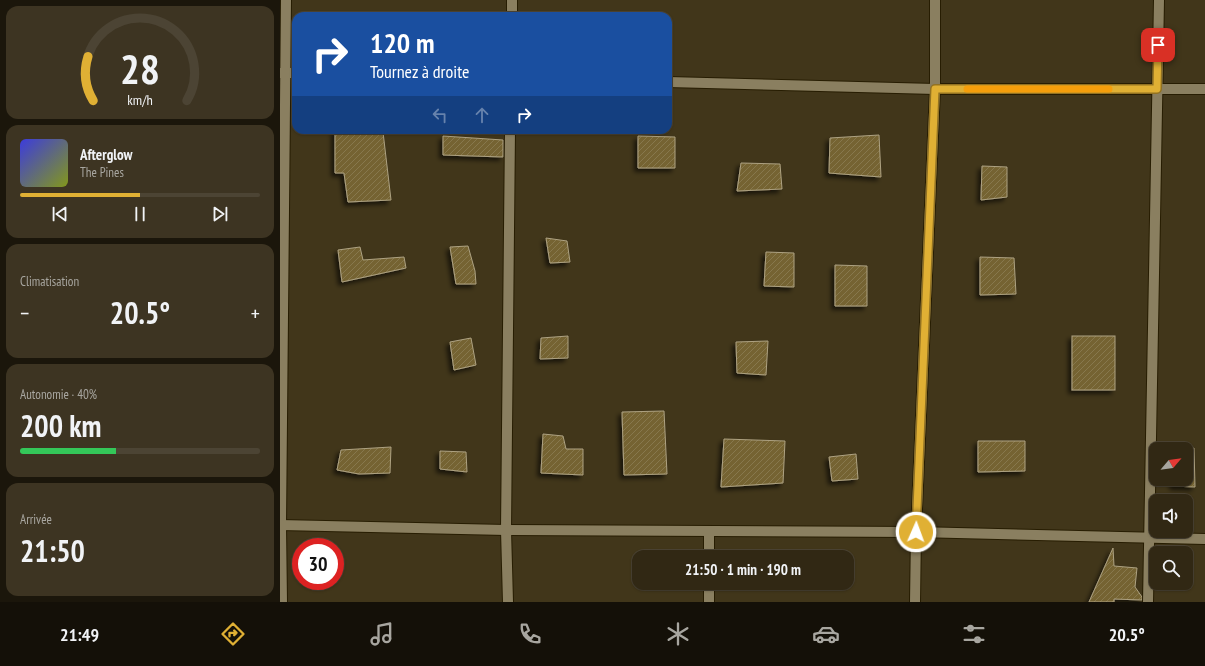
<!DOCTYPE html>
<html lang="fr">
<head>
<meta charset="utf-8">
<style>
  :root { --surface:#312814; --page:#3d3422; --text:#f1f3f6; --muted:#a8a6a0; --line:#4c4434; --accent:#e0b034 }
  body { margin:0; font-family:"PT Sans Narrow",sans-serif; background:var(--page); color:var(--text); height:100vh; display:flex; flex-direction:column; font-size:15px; white-space:nowrap }
  * { box-sizing:border-box; margin:0 }
  p { font-size:13px; color:var(--muted) }
  .icon { flex:none; width:22px; height:22px; fill:none; stroke:currentColor; stroke-width:2; stroke-linecap:round; stroke-linejoin:round }
  .map { position:relative; flex:1; overflow:hidden }
  .drawer { display:flex; flex-direction:column; gap:6px; padding:6px; background:#1b160b; width:280px }
  .drawer>* { flex:none }
  .top-card { position:absolute; left:12px; top:12px; width:380px; height:122px; border-radius:12px; box-shadow:0 1px 3px #0004,0 0 0 1px var(--line); background:#1a4fa0; color:#fff; overflow:hidden }
  .needle { width:26px; rotate:61deg }
  .controls { position:absolute; left:869px; top:442px; display:grid; gap:8px }
  .controls a { display:grid; place-items:center; width:44px; height:44px; border-radius:8px; background:var(--surface); box-shadow:0 1px 3px #0004,0 0 0 1px var(--line); font-size:20px }
  .speed { position:absolute; left:12px; top:538px; display:flex; gap:8px; font-size:20px; font-weight:700; text-align:center }
  .speed>* { display:grid; place-content:center; width:52px; height:52px; border-radius:50%; background:var(--surface); box-shadow:0 1px 3px #0004,0 0 0 1px var(--line); line-height:1 }
  .speed .limit { border:6px solid #d22; background:#fff; color:#111 }
  .pin { position:absolute; display:grid; place-items:center; width:34px; height:34px; color:#fff; margin:-17px; border-radius:8px; box-shadow:0 2px 6px #0006 }
  .me { position:absolute; width:44px; margin:-22px; rotate:2deg; stroke-linejoin:round; filter:drop-shadow(0 0 3px #0008) }
  .turn { display:flex; align-items:center; gap:14px; height:84px; padding:0 12px; font-size:18px }
  .turn .icon { width:52px; height:52px; stroke-width:2.5 }
  .turn b { display:block; font-size:28px; line-height:34px }
  .lanes { display:flex; align-items:center; height:38px; padding:0 12px; background:#0003; justify-content:center; gap:20px; direction:ltr }
  .lanes .off { opacity:.35 }
  .big { font-size:30px; font-weight:800; line-height:1.1 }
  .drawer .card { flex:1; display:flex; flex-direction:column; justify-content:center; gap:6px; min-width:0; padding:0 14px; border-radius:12px; background:var(--page) }
  .drawer .dial { align-items:center; gap:0 }
  .dial svg { height:104px; overflow:visible; fill:none; stroke:var(--line); stroke-width:7; stroke-linecap:round; text-anchor:middle }
  .dial text { fill:var(--text); stroke:none }
  .song { display:flex; align-items:center; gap:12px }
  .cover { width:48px; height:48px; border-radius:6px; background:linear-gradient(135deg,hsl(240 70% 55%),hsl(70 70% 35%)) }
  .played { height:4px; border-radius:2px; background:linear-gradient(90deg,var(--accent) 50%,var(--line) 50%) }
  .keys { display:flex; justify-content:space-around; direction:ltr }
  .heat { display:flex; justify-content:space-between; align-items:center; font-size:22px; direction:ltr }
  .charge { height:6px; border-radius:3px; background:linear-gradient(90deg,#34c759 40%,var(--line) 0) }
  .trip { position:absolute; left:352px; top:550px; width:222px; height:40px; border-radius:12px; background:var(--surface); box-shadow:0 1px 3px #0004,0 0 0 1px var(--line); font-weight:800; line-height:40px; text-align:center }
  .menu { display:flex; height:64px; justify-content:space-around; align-items:center; background:#141008; color:var(--muted) }
  .menu .icon { width:28px; height:28px }
  .menu .current { color:var(--accent) }
  .menu b { font-size:18px; color:var(--text) }
  main { display:flex; flex:1; min-height:0 }
  .map>svg:first-child { display:block }
</style>
</head>
<body>
<main>
<section class="drawer">
<div class="card dial"><svg viewBox="0 0 100 80">
<path d="M14 69A42 42 0 1 1 86 69"/>
<path d="M14 69A42 42 0 0 1 10 35" stroke="#e0b034"/>
<text x="50" y="56" font-size="32" font-weight="700">28</text>
<text x="50" y="72" font-size="11">km/h</text>
</svg></div>
<div class="card">
<div class="song"><i class="cover"></i><div><b>Afterglow</b><p>The Pines</p></div></div>
<div class="played"></div>
<div class="keys"><svg class="icon" aria-label="previous" viewBox="0 0 24 24"><path d="M18 5L8 12l10 7zM5 5v14"/></svg><svg class="icon" aria-label="pause" viewBox="0 0 24 24"><path d="M8 5v14M16 5v14"/></svg><svg class="icon" aria-label="next" viewBox="0 0 24 24"><path d="M6 5l10 7-10 7zM19 5v14"/></svg></div>
</div>
<div class="card"><p>Climatisation</p>
<div class="heat"><a>−</a><b class="big">20.5°</b><a>+</a></div>
</div>
<div class="card"><p>Autonomie · 40%</p><b class="big">200 km</b><div class="charge"></div></div>
<div class="card"><p>Arrivée</p><b class="big">21:50</b></div>
</section>
<div class="map">
<svg width="925" height="602" viewBox="0 0 925 602">
  <defs>
    <pattern id="building-hatch" width="6" height="6" patternUnits="userSpaceOnUse"><rect width="6" height="6" fill="#746332"/><path d="M-1 1l2-2M0 6l6-6M5 7l2-2" fill="none" stroke="#87784e"/></pattern>
    <filter id="shadow"><feDropShadow dx="-3.5" dy="3.5" stdDeviation="2" flood-color="#0009"/></filter>
  </defs>
  <rect width="100%" height="100%" fill="#41361a"/>
  <g fill="url(#building-hatch)" stroke="#aea282" filter="url(#shadow)">
    <polygon points="55,130 79,130 103,132 111,200 68,202 64,173 55,173"/>
    <polygon points="599,135 601,177 549,173 550,138"/>
    <polygon points="163,136 223,140 223,157 163,155"/>
    <polygon points="358,136 395,137 395,168 358,168"/>
    <polygon points="461,163 500,164 502,189 457,191"/>
    <polygon points="702,166 727,167 727,197 701,200"/>
    <polygon points="266,238 287,241 290,262 270,263"/>
    <polygon points="188,246 195,271 196,284 176,284 170,247"/>
    <polygon points="80,247 83,260 124,257 126,268 62,282 58,250"/>
    <polygon points="486,252 514,253 514,287 484,286"/>
    <polygon points="700,257 734,258 736,294 700,295"/>
    <polygon points="555,265 587,266 587,306 555,306"/>
    <polygon points="288,336 288,358 260,359 261,338"/>
    <rect x="792" y="336" width="43" height="54"/>
    <polygon points="191,338 196,365 174,370 170,342"/>
    <polygon points="488,341 486,375 457,373 456,342"/>
    <polygon points="384,411 387,474 344,475 342,412"/>
    <polygon points="263,434 283,436 286,449 303,449 303,475 261,473"/>
    <polygon points="444,439 505,441 503,483 441,487"/>
    <polygon points="698,441 745,441 745,471 698,472"/>
    <polygon points="111,447 110,473 79,474 57,470 61,450"/>
    <polygon points="914,448 915,487 893,486 893,479 906,479 906,449 894,449"/>
    <polygon points="160,451 186,452 187,472 160,469"/>
    <polygon points="576,454 578,479 552,481 549,457"/>
    <polygon points="833,548 834,566 857,568 855,587 862,597 862,600 834,599 834,602 809,602"/>
  </g>
  <g fill="none" stroke-linecap="round" stroke-linejoin="round">
    <g stroke="#271d02" stroke-width="12">
      <g id="minor">
        <polyline points="232,16 232,0"/>
        <polyline points="0,73 16,73"/>
        <polyline points="388,82 655,89 925,89"/>
        <polyline points="429,531 429,557"/>
        <polyline points="429,583 429,602"/>
        <polyline points="2,602 1,525 6,0"/>
        <polyline points="228,602 226,530 230,130"/>
        <polyline points="635,602 636,532 655,89 655,0"/>
        <polyline points="868,602 879,0"/>
      </g>
    </g>
    <g stroke="#271d02" stroke-width="12">
      <polyline id="tertiary" points="0,525 226,530 636,532 925,539"/>
    </g>
    <use href="#minor" stroke="#8a7f60" stroke-width="10"/>
    <use href="#tertiary" stroke="#8a7f60" stroke-width="10"/>
  </g>
  <g fill="none" stroke-linecap="round" stroke-linejoin="round">
    <g stroke="#927222" stroke-width="10">
      <polyline id="route" points="636,532 655,89 877,89 878,45"/>
    </g>
    <use href="#route" stroke="#e0b034" stroke-width="7"/>
    <polyline stroke="#f59e0b" stroke-width="7" points="687,89 829,89"/>
  </g>
</svg>
<div class="controls">
<a><svg class="needle" viewBox="-14 -14 28 28"><path d="M0-13l5 13h-10z" fill="#e53935"/><path d="M0 13l5-13h-10z" fill="#a8a6a0"/></svg></a>
<a><svg class="icon" aria-label="sound" viewBox="0 0 24 24"><path d="M4 9h4l5-4v14l-5-4H4zM17 9q2 3 0 6"/></svg></a>
<a><svg class="icon" aria-label="search" viewBox="0 0 24 24"><circle cx="10" cy="10" r="6"/><path d="M15 15l6 6"/></svg></a>
</div>
<div class="speed"><div class="limit">30</div></div>
<div class="pin" style="left:878px;top:45px;background:#d93025"><svg class="icon" aria-label="arrive" viewBox="0 0 24 24"><path d="M6 21V4h12l-3 4 3 4H6"/></svg></div>
<svg class="me" style="left:636px;top:532px" viewBox="-20 -20 40 40"><circle r="17" fill="#e0b034" stroke="#fff" stroke-width="3"/><path d="M0-11L8 9 0 5-8 9z" fill="#fff"/></svg>
<div class="trip">21:50 · 1 min · 190 m</div>
<div class="top-card">
<div class="turn"><svg class="icon" aria-label="right" viewBox="0 0 24 24"><path d="M7 20v-9h11M14 6l5 5-5 5"/></svg><div><b>120 m</b>Tournez à droite</div></div>
<div class="lanes"><svg class="icon off" aria-label="left" viewBox="0 0 24 24"><path d="M17 20v-9H6M10 6l-5 5 5 5"/></svg><svg class="icon off" aria-label="ahead" viewBox="0 0 24 24"><path d="M12 20V5M6 11l6-6 6 6"/></svg><svg class="icon" aria-label="right" viewBox="0 0 24 24"><path d="M7 20v-9h11M14 6l5 5-5 5"/></svg></div>
</div>
</div>
</main>
<nav class="menu">
<b>21:49</b>
<svg class="icon current" aria-label="directions" viewBox="0 0 24 24"><path d="M12 3l9 9-9 9-9-9zM9 14v-3h6M13 9l2 2-2 2"/></svg>
<svg class="icon" aria-label="music" viewBox="0 0 24 24"><path d="M9 18V5l10-2v13"/><circle cx="6" cy="18" r="3"/><circle cx="16" cy="16" r="3"/></svg>
<svg class="icon" aria-label="phone" viewBox="0 0 24 24"><path d="M5 4h4l2 5-3 2q2 4 5 5l2-3 5 2v4C11 20 4 13 5 4z"/></svg>
<svg class="icon" aria-label="climate" viewBox="0 0 24 24"><path d="M12 3v18M4 7l16 10M4 17L20 7"/></svg>
<svg class="icon" aria-label="car" viewBox="0 0 24 24"><path d="M5 17H2v-5l4-1 3-4h7l3 4 3 1v5h-3M9 17h6M6 11h13"/><circle cx="7" cy="17" r="2"/><circle cx="17" cy="17" r="2"/></svg>
<svg class="icon" aria-label="filters" viewBox="0 0 24 24"><path d="M4 7h16M4 17h16"/><circle cx="9" cy="7" r="2"/><circle cx="15" cy="17" r="2"/></svg>
<b>20.5°</b>
</nav>
</body>
</html>
